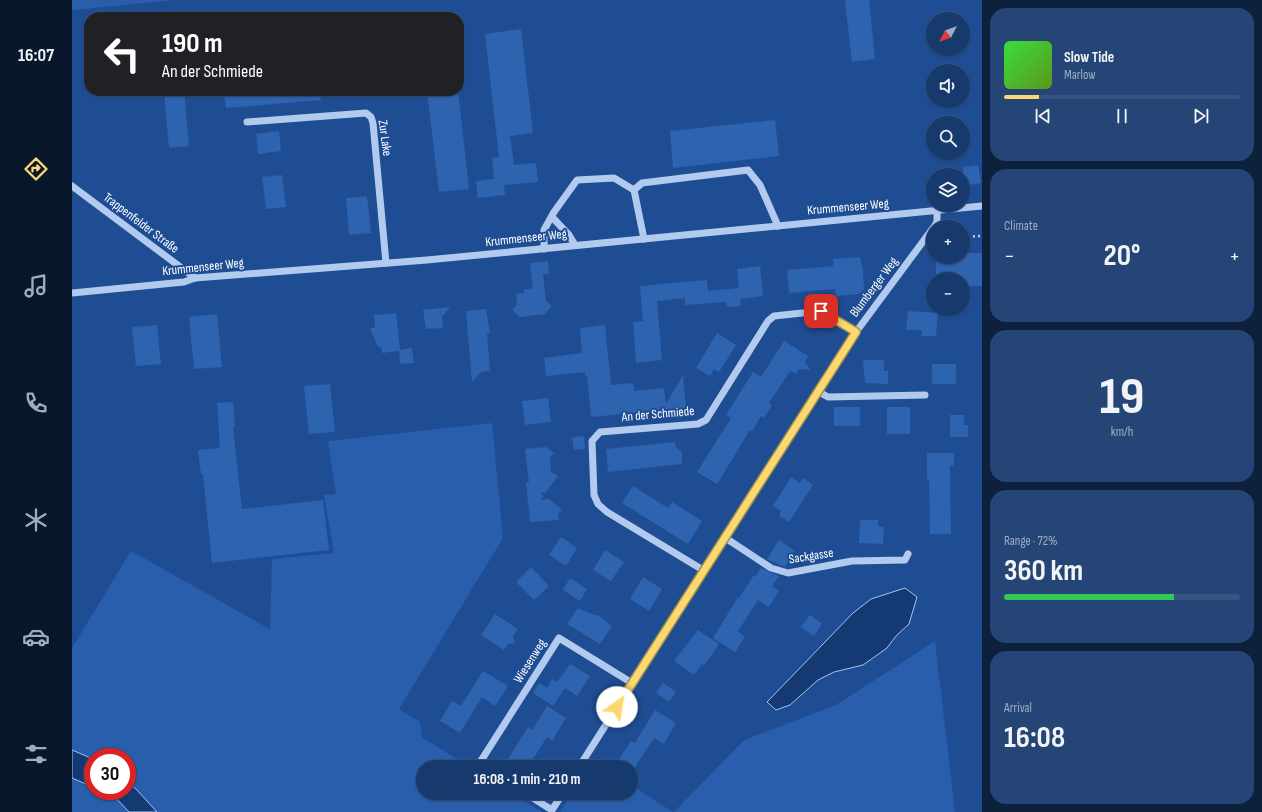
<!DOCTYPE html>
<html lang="en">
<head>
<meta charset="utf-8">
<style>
  :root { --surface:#173a6e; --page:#244576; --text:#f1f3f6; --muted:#9eadc2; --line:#365481; --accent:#fcd970 }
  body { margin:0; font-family:"Sofia Sans Condensed",sans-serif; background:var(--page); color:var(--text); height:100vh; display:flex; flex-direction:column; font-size:15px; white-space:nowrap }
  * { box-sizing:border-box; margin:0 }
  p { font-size:13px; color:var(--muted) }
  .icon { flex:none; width:22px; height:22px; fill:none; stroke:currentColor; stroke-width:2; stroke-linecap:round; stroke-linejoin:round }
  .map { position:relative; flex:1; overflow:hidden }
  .drawer { display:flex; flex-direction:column; gap:8px; padding:8px; background:#0d203c; width:280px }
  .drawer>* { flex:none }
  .banner { position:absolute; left:12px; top:12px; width:380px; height:84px; border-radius:16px; box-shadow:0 1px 3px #0004,0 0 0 1px var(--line); background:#202124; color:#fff; overflow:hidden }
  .needle { width:26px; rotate:228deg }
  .tools { position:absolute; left:854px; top:12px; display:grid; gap:8px }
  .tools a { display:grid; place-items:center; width:44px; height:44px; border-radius:50%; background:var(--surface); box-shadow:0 1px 3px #0004,0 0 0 1px var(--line); font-size:20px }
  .speed { position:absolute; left:12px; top:748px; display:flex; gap:8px; font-size:20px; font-weight:700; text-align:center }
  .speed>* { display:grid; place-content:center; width:52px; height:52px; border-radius:50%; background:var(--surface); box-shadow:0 1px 3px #0004,0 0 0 1px var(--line); line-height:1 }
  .speed .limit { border:6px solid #d22; background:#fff; color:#111 }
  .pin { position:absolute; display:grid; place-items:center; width:34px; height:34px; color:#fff; margin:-17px; border-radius:8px; box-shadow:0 2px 6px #0006 }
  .me { position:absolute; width:44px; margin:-22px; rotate:32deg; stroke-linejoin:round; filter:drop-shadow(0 0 3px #0008) }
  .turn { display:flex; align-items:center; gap:14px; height:84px; padding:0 12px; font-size:18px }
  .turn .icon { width:52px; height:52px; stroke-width:2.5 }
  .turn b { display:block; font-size:28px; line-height:34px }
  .big { font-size:30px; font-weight:700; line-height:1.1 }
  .drawer .card { flex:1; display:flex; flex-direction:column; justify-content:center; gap:6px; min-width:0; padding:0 14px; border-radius:16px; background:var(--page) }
  .drawer .dial { align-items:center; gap:0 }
  .dial b { font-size:52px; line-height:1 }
  .song { display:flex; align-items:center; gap:12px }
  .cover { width:48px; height:48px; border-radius:6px; background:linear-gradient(135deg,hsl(120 70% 55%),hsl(90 70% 35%)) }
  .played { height:4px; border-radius:2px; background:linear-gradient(90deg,var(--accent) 15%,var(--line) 15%) }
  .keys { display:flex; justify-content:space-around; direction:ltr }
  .heat { display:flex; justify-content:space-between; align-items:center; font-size:22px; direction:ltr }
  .charge { height:6px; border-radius:3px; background:linear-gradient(90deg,#34c759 72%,var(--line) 0) }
  .trip { position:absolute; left:344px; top:760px; width:222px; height:40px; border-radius:20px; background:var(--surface); box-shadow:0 1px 3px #0004,0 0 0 1px var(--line); font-weight:700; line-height:40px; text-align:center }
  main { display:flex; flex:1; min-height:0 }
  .tab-bar { display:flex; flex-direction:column; width:72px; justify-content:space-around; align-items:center; background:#09172c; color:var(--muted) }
  .tab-bar .icon { width:28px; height:28px }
  .tab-bar .current { color:var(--accent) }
  .tab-bar b { font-size:18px; color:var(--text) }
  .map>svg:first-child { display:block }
</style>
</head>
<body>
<main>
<nav class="tab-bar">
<b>16:07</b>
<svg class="icon current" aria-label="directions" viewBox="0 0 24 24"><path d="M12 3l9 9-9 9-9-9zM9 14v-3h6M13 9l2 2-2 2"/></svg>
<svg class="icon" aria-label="music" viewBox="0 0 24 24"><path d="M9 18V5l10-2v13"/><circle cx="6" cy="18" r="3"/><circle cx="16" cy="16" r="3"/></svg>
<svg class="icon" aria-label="phone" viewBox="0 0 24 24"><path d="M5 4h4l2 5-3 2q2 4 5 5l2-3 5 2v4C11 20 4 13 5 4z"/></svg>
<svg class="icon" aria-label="climate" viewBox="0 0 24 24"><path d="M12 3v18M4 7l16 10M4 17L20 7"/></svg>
<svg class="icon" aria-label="car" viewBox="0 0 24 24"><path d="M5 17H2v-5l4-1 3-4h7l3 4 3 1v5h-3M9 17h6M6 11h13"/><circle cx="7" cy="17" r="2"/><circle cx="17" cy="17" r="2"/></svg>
<svg class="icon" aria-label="filters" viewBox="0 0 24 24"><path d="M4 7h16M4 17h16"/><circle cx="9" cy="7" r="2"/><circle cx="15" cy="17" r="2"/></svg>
</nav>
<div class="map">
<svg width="910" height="812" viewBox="0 0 910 812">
  <rect width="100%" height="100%" fill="#1f4d93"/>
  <g fill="#285eab">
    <polygon points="0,0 102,0 2,10 0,10"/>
    <polygon points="420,423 431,538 327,709 348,722 350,737 397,767 351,767 351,793 439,793 470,812 85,812 64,789 55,782 55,757 21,757 21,759 0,750 0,648 59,551 198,629 200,559 262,553 252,495 264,494 256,441"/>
    <polygon points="863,641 883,812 602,812 672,740 764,705"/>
    <polygon points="520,759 532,767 515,767"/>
    <path d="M0,778L21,787V791C39,791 46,799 57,812H0Z"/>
    <polygon points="559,785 601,812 488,812 500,793 559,793"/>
  </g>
  <g fill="#153972" stroke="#a4c4ef">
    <polygon points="833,588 845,597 837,624 824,636 815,648 791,665 762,672 746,680 718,705 704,710 695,702 781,613 799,599"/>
    <polygon points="0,750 21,759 21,787 0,778"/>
    <polygon points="55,782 64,789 85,812 57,812 42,796 31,791 55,791"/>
  </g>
  <g fill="#2e63b0">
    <polygon points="773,0 797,0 803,59 780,62"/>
    <polygon points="449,29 461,133 438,136 442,165 464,163 466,182 432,185 433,195 406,198 404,181 422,179 420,158 427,157 413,34"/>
    <polygon points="92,91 112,91 117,146 97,148"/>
    <polygon points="164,91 248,91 249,100 154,108 152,96 165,95"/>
    <polygon points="355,91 386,91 397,189 367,192"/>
    <polygon points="703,120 707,156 601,168 598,131"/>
    <polygon points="207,131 209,151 186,154 184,134"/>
    <polygon points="906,165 909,183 891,186 891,167"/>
    <polygon points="210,175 214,207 194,209 190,177"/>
    <polygon points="295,196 299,233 277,235 274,198"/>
    <polygon points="891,253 910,253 910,286 891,286 891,279 864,279 864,257 891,257"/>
    <polygon points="788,257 791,269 792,289 786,294 764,296 763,289 717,293 715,270 761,266 761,259"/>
    <polygon points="476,261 477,274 471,274 474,301 480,306 473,314 448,317 440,310 445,304 444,294 452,293 452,290 461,288 458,263"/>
    <polygon points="688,266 691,296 668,299 669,306 655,307 654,302 613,305 613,298 585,301 590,360 564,363 561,322 571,321 568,286 635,280 636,291 667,288 665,269"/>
    <polygon points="378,307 370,317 371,328 354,329 351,310"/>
    <polygon points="414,309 418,333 415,333 418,371 409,372 400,382 394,311"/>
    <polygon points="836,311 866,313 864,336 849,336 850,330 834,330"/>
    <polygon points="324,313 328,350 340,348 342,363 328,364 327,351 310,353 309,347 306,347 298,328 303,327 302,315"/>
    <polygon points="145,314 150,367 122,369 117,317"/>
    <polygon points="85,325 89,364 64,366 60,327"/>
    <polygon points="533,325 539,385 561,383 562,391 592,388 594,404 611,375 614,408 519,417 515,375 513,376 513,372 474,376 472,358 510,353 508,328"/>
    <polygon points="645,333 664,345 647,372 642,369 638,376 624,368"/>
    <polygon points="712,341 736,356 733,362 738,370 727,369 724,374 718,371 697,403 700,406 692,418 689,416 680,431 678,430 645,484 625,472 659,418 654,415 681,372 689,377"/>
    <polygon points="791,360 812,360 812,371 816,371 816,384 793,383"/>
    <rect x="860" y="364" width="24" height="20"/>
    <polygon points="258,384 263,432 237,434 232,386"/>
    <polygon points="476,398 479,422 453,425 450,401"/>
    <polygon points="161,402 163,427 161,427 170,509 251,500 257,550 140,563 131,474 129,474 126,450 148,448 145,403"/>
    <rect x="762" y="407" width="26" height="19"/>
    <rect x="815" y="407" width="23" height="27"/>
    <polygon points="878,415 892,415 892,425 896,425 896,437 878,437"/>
    <polygon points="512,436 513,449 502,450 500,437"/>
    <polygon points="603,442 604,447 610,452 610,464 536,472 534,449"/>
    <polygon points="474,447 482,453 478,458 479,472 486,476 474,492 468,493 472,496 469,500 477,499 490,510 486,514 487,520 458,522 454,482 457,482 453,449"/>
    <polygon points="855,453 882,453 882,465 878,466 879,534 858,534 857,479 855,479"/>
    <polygon points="719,477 728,483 731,478 741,485 717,522 707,516 709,511 701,506"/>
    <polygon points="561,486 596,508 600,502 630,521 616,544 550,503"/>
    <polygon points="788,520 806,520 806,526 812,527 811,544 787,543"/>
    <polygon points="489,537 505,548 494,566 477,555"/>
    <polygon points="707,540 723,551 713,567 695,559"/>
    <polygon points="533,550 552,562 539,581 521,570"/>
    <polygon points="459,567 477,586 462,600 444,582"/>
    <polygon points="689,568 707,576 700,586 707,591 697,607 686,600 666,631 673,637 663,652 641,638 666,597 667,598 682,575 684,576"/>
    <polygon points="571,577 590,589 577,611 558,599"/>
    <polygon points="498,578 515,589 508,601 491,590"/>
    <polygon points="506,608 522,615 526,615 540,626 528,644 495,624"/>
    <polygon points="423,614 446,629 441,636 443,643 436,644 432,650 409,635"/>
    <polygon points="738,615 750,624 742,636 729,627"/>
    <polygon points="626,630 647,644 632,666 630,664 622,675 602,661"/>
    <polygon points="498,664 518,676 505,696 493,688 481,706 461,693 467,683 475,688 480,679 485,682"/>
    <polygon points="411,671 436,686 423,706 410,697 388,733 368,721 380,701 389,706"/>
    <polygon points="591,683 604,692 597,702 584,693"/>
    <polygon points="475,706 494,718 480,741 475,737 456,767 431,767 456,727 460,730"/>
    <polygon points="583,710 604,723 592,744 582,738 563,767 542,767 559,741 563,743"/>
  </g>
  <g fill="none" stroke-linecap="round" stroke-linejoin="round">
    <polyline stroke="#b1caee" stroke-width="2.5" stroke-dasharray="2 3" stroke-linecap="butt" points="891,237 910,236"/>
    <g stroke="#b1caee" stroke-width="7">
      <polyline points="175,122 294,113 299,117 301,123 314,263"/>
      <polyline points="0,186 123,278"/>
      <polyline points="480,217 497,235 503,245"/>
      <polyline points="862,227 865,222 865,211"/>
      <polyline points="572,239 562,190 570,183 676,170 688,185 706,226"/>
      <polyline points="472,249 472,230 482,212 505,180 542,178 562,190"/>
      <polyline points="0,293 112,282 123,278 355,260 910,206"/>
      <polyline points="747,392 756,397 853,395"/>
      <polyline points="652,537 699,568 716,573 780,561 833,560 836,554"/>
      <polyline points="631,570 535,512 526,504 522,495 520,441 528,432 626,424 634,420 696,321 702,316 749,311 784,332"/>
      <polyline points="411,767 407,764 487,638 560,683"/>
      <polyline points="507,767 784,332 861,228"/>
      <polyline points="453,793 480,810 491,793"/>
    </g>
  </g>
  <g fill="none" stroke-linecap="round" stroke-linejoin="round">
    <g stroke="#a48d49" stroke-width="10">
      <polyline id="route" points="545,707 784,332 749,311"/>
    </g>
    <use href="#route" stroke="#fcd970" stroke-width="7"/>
  </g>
  <g text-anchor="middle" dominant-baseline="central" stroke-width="4" stroke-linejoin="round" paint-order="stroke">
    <g font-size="13" fill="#fff" stroke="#1f4d93">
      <text transform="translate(313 138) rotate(82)">Zur Lake</text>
      <text transform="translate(776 207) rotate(-5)">Krummenseer Weg</text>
      <text transform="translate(69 223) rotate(37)">Trappenfelder Straße</text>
      <text transform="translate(454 238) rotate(-6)">Krummenseer Weg</text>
      <text transform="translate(131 267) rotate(-6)">Krummenseer Weg</text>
      <text transform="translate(802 287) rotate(-53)">Blumberger Weg</text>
      <text transform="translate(586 414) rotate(-5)">An der Schmiede</text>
      <text transform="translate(739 556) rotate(-9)">Sackgasse</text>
      <text transform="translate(458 661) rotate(-58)">Wiesenweg</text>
    </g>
  </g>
</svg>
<div class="tools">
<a><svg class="needle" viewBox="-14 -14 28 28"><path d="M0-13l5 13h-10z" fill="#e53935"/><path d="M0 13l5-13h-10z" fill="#9eadc2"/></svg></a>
<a><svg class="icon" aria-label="sound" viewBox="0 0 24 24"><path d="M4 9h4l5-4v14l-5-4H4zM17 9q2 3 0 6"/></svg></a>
<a><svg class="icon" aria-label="search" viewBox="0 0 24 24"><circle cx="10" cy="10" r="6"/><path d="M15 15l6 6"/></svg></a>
<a><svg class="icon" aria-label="layers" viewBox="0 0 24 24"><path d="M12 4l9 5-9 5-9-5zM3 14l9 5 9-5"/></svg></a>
<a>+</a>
<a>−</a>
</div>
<div class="speed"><div class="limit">30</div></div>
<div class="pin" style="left:749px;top:311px;background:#d93025"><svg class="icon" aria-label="arrive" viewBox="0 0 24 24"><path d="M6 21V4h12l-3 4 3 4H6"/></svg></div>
<svg class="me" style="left:545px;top:707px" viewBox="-20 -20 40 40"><circle r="19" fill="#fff"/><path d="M0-13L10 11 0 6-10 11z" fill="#fcd970"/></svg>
<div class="trip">16:08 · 1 min · 210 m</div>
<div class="banner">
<div class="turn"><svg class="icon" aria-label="left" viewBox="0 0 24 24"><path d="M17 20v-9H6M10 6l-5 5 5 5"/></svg><div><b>190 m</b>An der Schmiede</div></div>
</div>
</div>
<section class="drawer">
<div class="card">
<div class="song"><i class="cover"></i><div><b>Slow Tide</b><p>Marlow</p></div></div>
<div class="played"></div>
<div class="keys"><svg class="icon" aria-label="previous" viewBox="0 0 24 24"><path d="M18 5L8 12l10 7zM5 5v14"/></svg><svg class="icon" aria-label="pause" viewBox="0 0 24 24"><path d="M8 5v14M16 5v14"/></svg><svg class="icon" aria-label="next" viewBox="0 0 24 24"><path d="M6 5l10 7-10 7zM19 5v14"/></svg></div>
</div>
<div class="card"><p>Climate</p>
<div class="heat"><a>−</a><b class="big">20°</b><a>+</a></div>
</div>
<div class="card dial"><b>19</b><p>km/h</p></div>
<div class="card"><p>Range · 72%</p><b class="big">360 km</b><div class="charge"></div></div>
<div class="card"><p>Arrival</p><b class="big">16:08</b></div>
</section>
</main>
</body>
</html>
